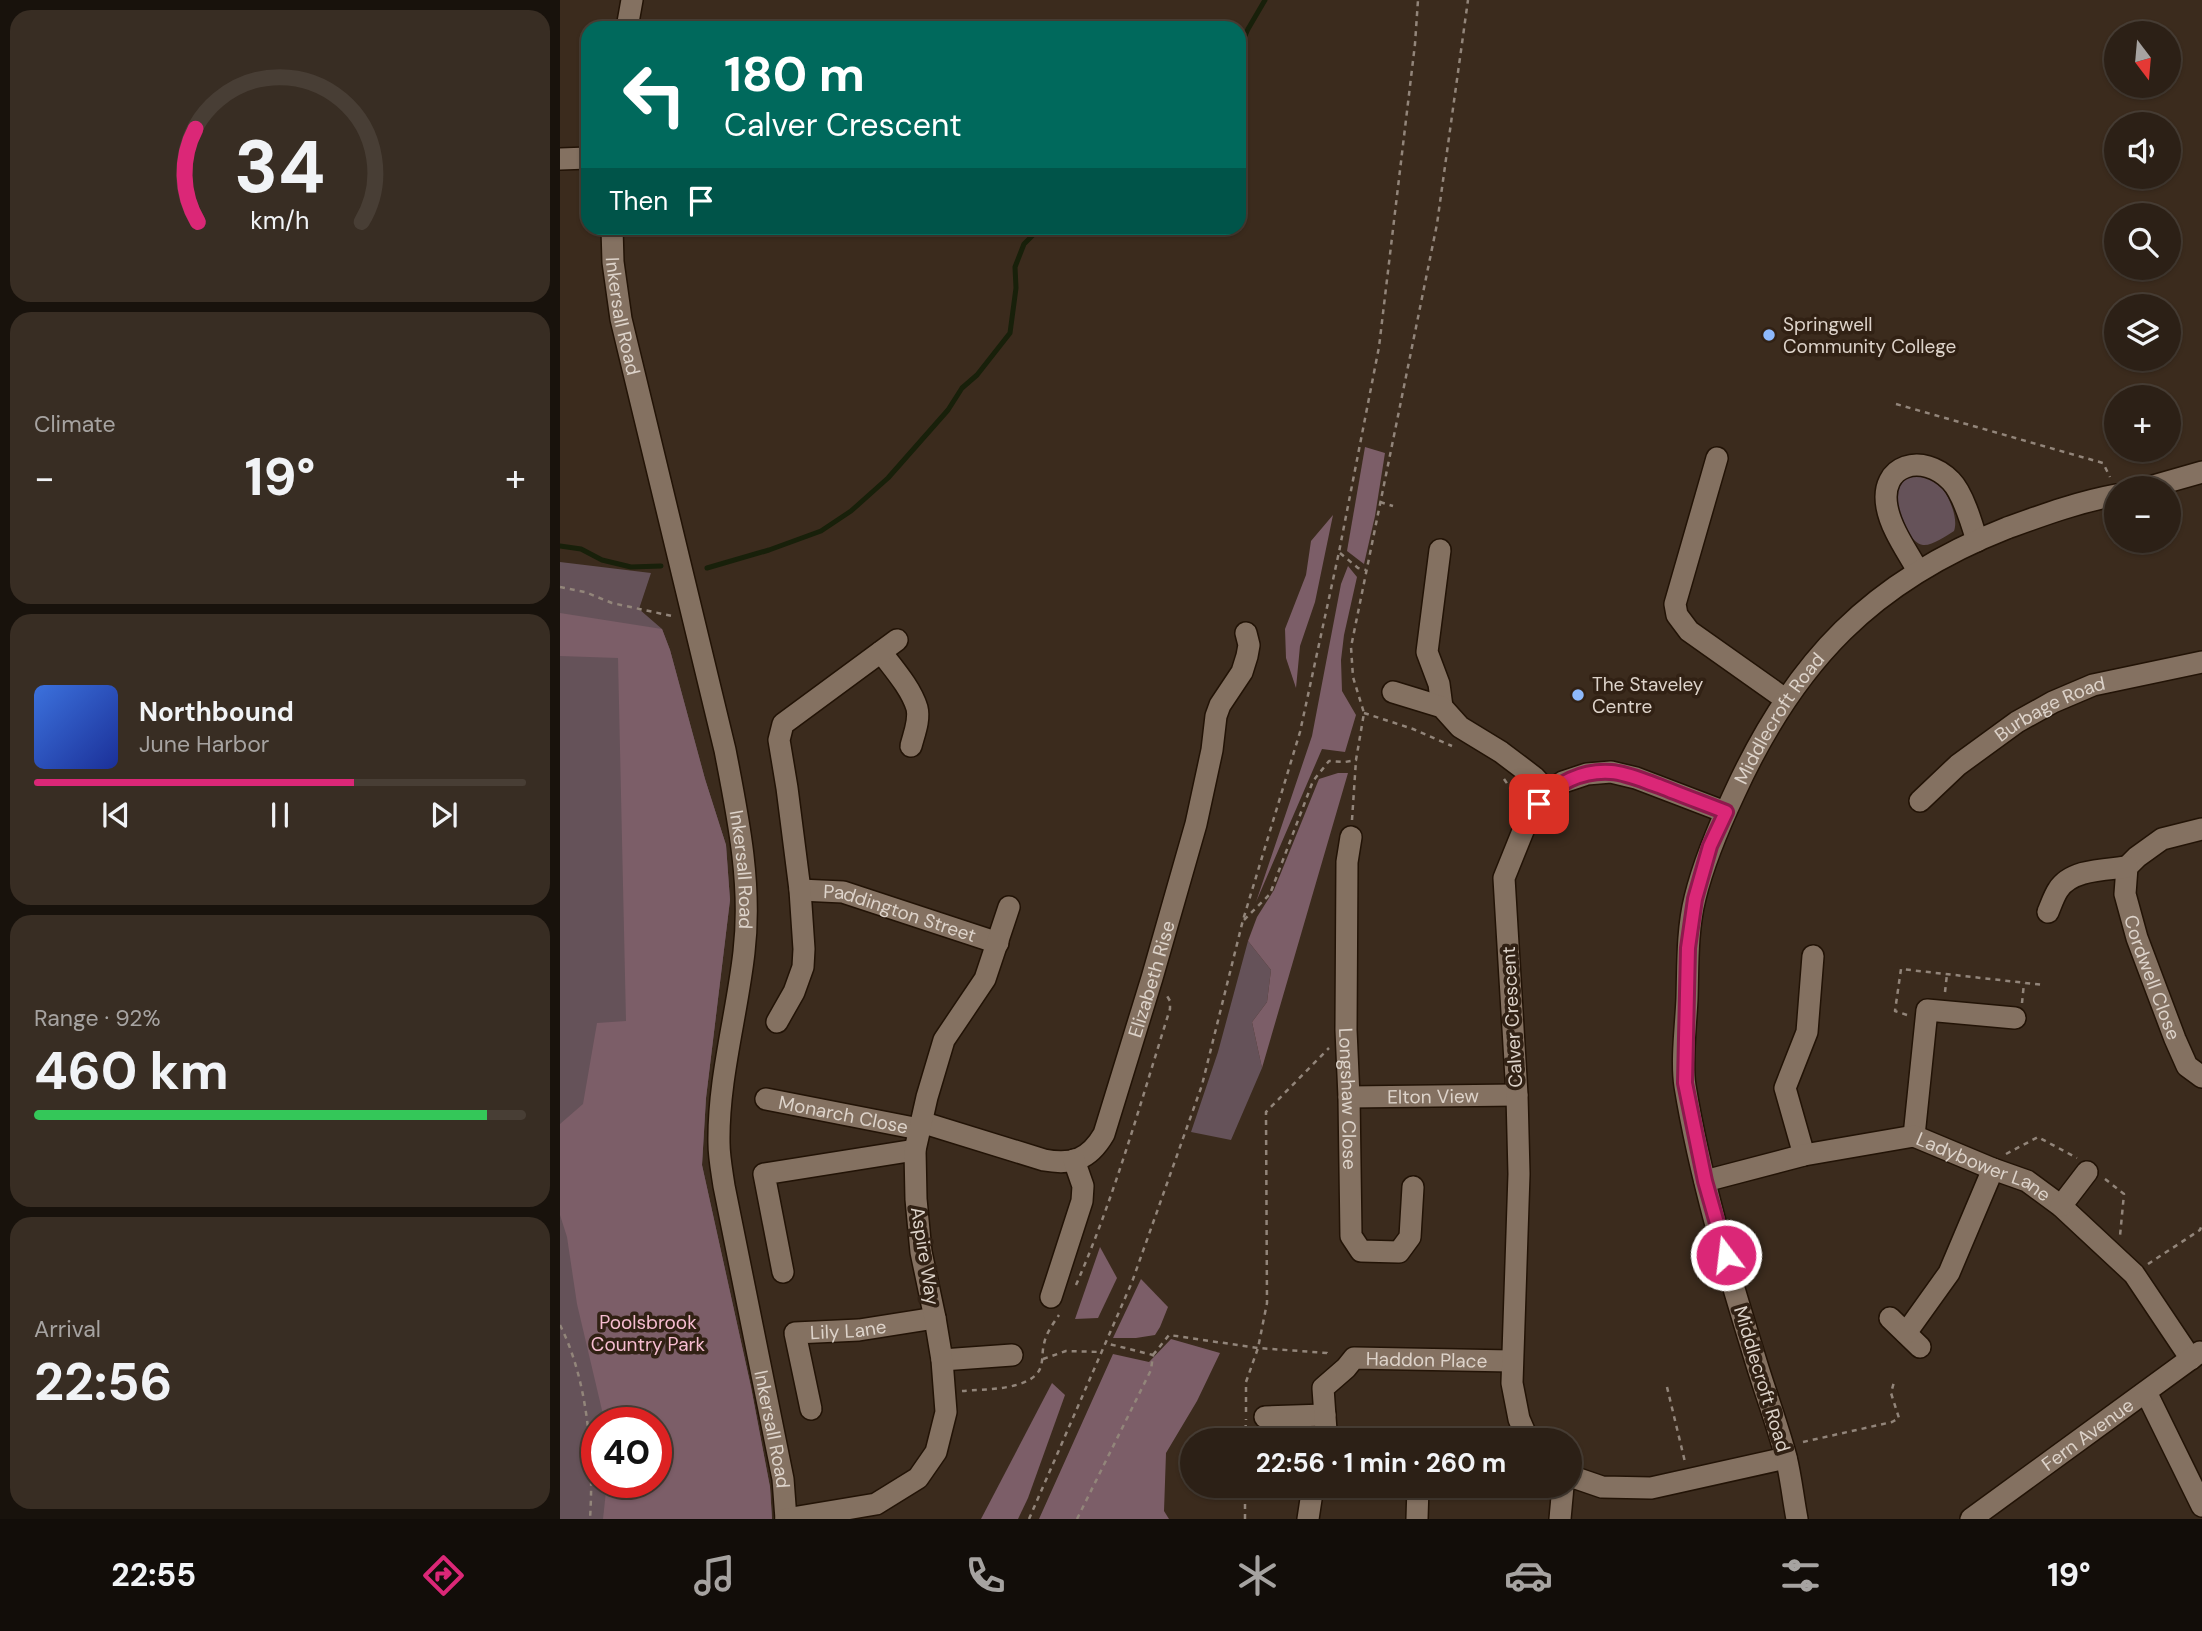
<!DOCTYPE html>
<html lang="en">
<head>
<meta charset="utf-8">
<style>
  :root { --surface:#2c2016; --page:#382d23; --text:#f1f3f6; --muted:#a6a3a1; --line:#483e35; --accent:#db2777 }
  body { margin:0; font-family:"DM Sans",sans-serif; background:var(--page); color:var(--text); height:100vh; display:flex; flex-direction:column; font-size:26px; white-space:nowrap }
  * { box-sizing:border-box; margin:0 }
  p { font-size:23px; color:var(--muted) }
  .icon { flex:none; width:38px; height:38px; fill:none; stroke:currentColor; stroke-width:2; stroke-linecap:round; stroke-linejoin:round }
  .map { position:relative; flex:1; overflow:hidden }
  .details { display:flex; flex-direction:column; gap:10px; padding:10px; background:#18120c; width:560px }
  .details>* { flex:none }
  .top-card { position:absolute; left:21px; top:21px; width:665px; height:214px; border-radius:21px; box-shadow:0 2px 5px #0004,0 0 0 2px var(--line); background:#00695c; color:#fff; overflow:hidden }
  .needle { width:46px; rotate:164deg }
  .buttons { position:absolute; left:1544px; top:21px; display:grid; gap:14px }
  .buttons a { display:grid; place-items:center; width:77px; height:77px; border-radius:50%; background:var(--surface); box-shadow:0 2px 5px #0004,0 0 0 2px var(--line); font-size:35px }
  .speed { position:absolute; left:21px; top:1407px; display:flex; gap:14px; font-size:35px; font-weight:700; text-align:center }
  .speed>* { display:grid; place-content:center; width:91px; height:91px; border-radius:50%; background:var(--surface); box-shadow:0 2px 5px #0004,0 0 0 2px var(--line); line-height:1 }
  .speed .limit { border:10px solid #d22; background:#fff; color:#111 }
  .pin { position:absolute; display:grid; place-items:center; width:60px; height:60px; color:#fff; margin:-30px; border-radius:14px; box-shadow:0 4px 10px #0006 }
  .me { position:absolute; width:77px; margin:-38px; rotate:345deg; stroke-linejoin:round; filter:drop-shadow(0 0 5px #0008) }
  .turn { display:flex; align-items:center; gap:24px; height:147px; padding:0 28px; font-size:32px }
  .turn .icon { width:91px; height:91px; stroke-width:2.5 }
  .turn b { display:block; font-size:49px; line-height:60px }
  .then { display:flex; align-items:center; height:66px; padding:0 28px; background:#0003; gap:14px; font-size:26px }
  .big { font-size:52px; font-weight:700; line-height:1.1 }
  .details .tile { flex:1; display:flex; flex-direction:column; justify-content:center; gap:10px; min-width:0; padding:0 24px; border-radius:21px; background:var(--page) }
  .details .dial { align-items:center; gap:0 }
  .dial svg { height:182px; overflow:visible; fill:none; stroke:var(--line); stroke-width:7; stroke-linecap:round; text-anchor:middle }
  .dial text { fill:var(--text); stroke:none }
  .song { display:flex; align-items:center; gap:21px }
  .cover { width:84px; height:84px; border-radius:10px; background:linear-gradient(135deg,hsl(220 70% 55%),hsl(230 70% 35%)) }
  .played { height:7px; border-radius:4px; background:linear-gradient(90deg,var(--accent) 65%,var(--line) 65%) }
  .keys { display:flex; justify-content:space-around; direction:ltr }
  .heat { display:flex; justify-content:space-between; align-items:center; font-size:38px; direction:ltr }
  .charge { height:10px; border-radius:5px; background:linear-gradient(90deg,#34c759 92%,var(--line) 0) }
  .trip { position:absolute; left:620px; top:1428px; width:402px; height:70px; border-radius:35px; background:var(--surface); box-shadow:0 2px 5px #0004,0 0 0 2px var(--line); font-weight:700; line-height:70px; text-align:center }
  .tab-bar { display:flex; height:112px; justify-content:space-around; align-items:center; background:#120d09; color:var(--muted) }
  .tab-bar .icon { width:49px; height:49px }
  .tab-bar .selected { color:var(--accent) }
  .tab-bar b { font-size:32px; color:var(--text) }
  main { display:flex; flex:1; min-height:0 }
  .map>svg:first-child { display:block }
</style>
</head>
<body>
<main>
<section class="details">
<div class="tile dial"><svg viewBox="0 0 100 80">
<path d="M14 69A42 42 0 1 1 86 69"/>
<path d="M14 69A42 42 0 0 1 13 28" stroke="#db2777"/>
<text x="50" y="56" font-size="32" font-weight="700">34</text>
<text x="50" y="72" font-size="11">km/h</text>
</svg></div>
<div class="tile"><p>Climate</p>
<div class="heat"><a>−</a><b class="big">19°</b><a>+</a></div>
</div>
<div class="tile">
<div class="song"><i class="cover"></i><div><b>Northbound</b><p>June Harbor</p></div></div>
<div class="played"></div>
<div class="keys"><svg class="icon" aria-label="previous" viewBox="0 0 24 24"><path d="M18 5L8 12l10 7zM5 5v14"/></svg><svg class="icon" aria-label="pause" viewBox="0 0 24 24"><path d="M8 5v14M16 5v14"/></svg><svg class="icon" aria-label="next" viewBox="0 0 24 24"><path d="M6 5l10 7-10 7zM19 5v14"/></svg></div>
</div>
<div class="tile"><p>Range · 92%</p><b class="big">460 km</b><div class="charge"></div></div>
<div class="tile"><p>Arrival</p><b class="big">22:56</b></div>
</section>
<div class="map">
<svg width="1642" height="1519" viewBox="0 0 1642 1519">
  <rect width="100%" height="100%" fill="#3b2b1d"/>
  <g fill="#655259" fill-rule="evenodd">
    <path d="M1361,474C1366,477 1373,479 1377,483C1388,492 1399,518 1394,531C1386,536 1372,546 1363,545C1346,543 1330,496 1341,483C1346,476 1354,476 1361,474Z"/>
    <path d="M0,562L91,573L79,609L102,629L110,650L145,779L166,845L170,900L146,1098L142,1165L191,1387L210,1487L212,1519H0ZM37,1423H96V1482H37Z"/>
    <polygon points="688,941 711,970 707,1002 692,1022 702,1068 671,1140 631,1132 658,1052"/>
  </g>
  <g fill="#7c5e68">
    <polygon points="805,447 825,453 815,516 804,564 787,551"/>
    <polygon points="773,515 755,602 740,646 736,688 726,658 725,629 746,575 751,541"/>
    <polygon points="788,566 797,577 784,635 781,660 782,691 796,715 785,752 762,749 696,902 752,736 781,584"/>
    <polygon points="0,613 102,629 110,650 145,779 166,845 170,900 146,1098 142,1165 191,1387 210,1487 212,1519 43,1519 47,1482 96,1482 96,1423 45,1423 17,1304 7,1237 0,1215 0,1124 23,1104 37,1023 66,1021 58,658 0,656"/>
    <polygon points="778,773 788,773 702,1068 692,1022 707,1002 711,970 688,941 697,917 714,890 759,779"/>
    <polygon points="540,1247 557,1278 538,1318 515,1319"/>
    <polygon points="581,1279 608,1307 600,1327 595,1335 576,1338 553,1338"/>
    <polygon points="611,1339 660,1353 637,1401 606,1453 604,1511 609,1519 479,1519 553,1354 589,1362"/>
    <polygon points="492,1383 505,1395 468,1498 458,1519 421,1519"/>
  </g>
  <g fill="none" stroke-linecap="round" stroke-linejoin="round">
    <g stroke="#18200a" stroke-width="5">
      <polyline points="679,49 688,29 705,0"/>
      <polyline points="0,546 21,549 42,560 71,567 101,566"/>
      <polyline points="147,568 209,550 261,531 291,511 328,478 388,410 402,388 417,375 450,333 456,288 455,267 464,244 479,229 491,228"/>
    </g>
    <g stroke="#221306" stroke-width="24">
      <g id="minor">
        <polyline points="67,28 72,0"/>
        <polyline points="0,159 28,158"/>
        <path id="s1" d="M52,228L53,262L61,319L165,750C178,817 192,884 184,952C177,1015 158,1079 159,1143C159,1157 162,1172 164,1186L223,1479L226,1519"/>
        <polyline points="1157,458 1115,604 1117,615 1129,631 1225,699"/>
        <polyline points="1586,488 1642,472"/>
        <polyline points="880,550 867,652 879,684 882,707"/>
        <path d="M1358,571C1347,551 1331,529 1327,507C1319,464 1363,452 1391,481C1403,493 1412,524 1417,541"/>
        <path d="M321,652C333,668 351,688 357,708C360,720 354,734 351,746"/>
        <polyline points="833,692 882,707 900,727 941,752 974,777 988,792"/>
        <path id="s2" d="M1360,801L1398,765L1457,722L1493,702L1533,685L1642,662"/>
        <path id="s3" d="M1642,829L1602,839L1577,857L1567,867L1565,894L1577,938L1615,1039L1627,1066L1642,1077"/>
        <path id="s4" d="M791,837L787,862L786,1030L789,1097L791,1236L801,1251L839,1252L850,1237L853,1187"/>
        <path id="s5" d="M240,890L283,892L438,943"/>
        <path d="M1488,912C1491,905 1494,896 1498,890C1511,869 1545,870 1567,867"/>
        <polyline points="217,1022 234,992 243,967 244,949 240,890 227,788 219,740 223,724 337,640"/>
        <path id="s6" d="M789,1097L957,1095"/>
        <path id="s7" d="M206,1099L359,1129"/>
        <path id="s8" d="M361,1122L484,1160C512,1165 529,1160 544,1134L592,978L636,824L652,750L656,716L660,705L682,672L687,656L689,645L686,633"/>
        <polyline points="1354,1136 1367,1010 1455,1018"/>
        <polyline points="1244,1155 1225,1088 1247,1032 1253,956"/>
        <path id="s9" d="M1145,1181L1244,1155L1354,1136L1433,1169L1467,1181L1501,1206L1574,1274L1631,1359"/>
        <polyline points="1501,1206 1527,1172"/>
        <polyline points="223,1272 204,1174 355,1150"/>
        <polyline points="491,1297 522,1201 523,1186 514,1160"/>
        <polyline points="1330,1318 1360,1347"/>
        <polyline points="1346,1333 1389,1273 1433,1169"/>
        <polyline points="382,1360 452,1355"/>
        <polyline points="1586,1392 1642,1506"/>
        <path id="s10" d="M251,1409L235,1333L299,1330L375,1318"/>
        <polyline points="705,1417 765,1415"/>
        <path id="s11" d="M766,1431L763,1388L786,1368L794,1358L951,1361"/>
        <polyline points="968,1440 959,1419 952,1383 959,1174 957,1095 944,878 969,816 988,792 1003,782 1027,774 1051,772 1076,778 1165,812"/>
        <polyline points="1010,1476 1042,1487 1091,1488 1226,1458"/>
        <polyline points="226,1519 316,1504 358,1478 376,1452 386,1412 382,1360 375,1318 361,1252 356,1199 355,1150 367,1097 384,1040 425,979 449,907"/>
        <polyline points="748,1519 753,1486"/>
        <polyline points="857,1519 858,1486"/>
        <polyline points="1000,1519 1003,1486"/>
        <path id="s12" d="M1237,1519C1233,1498 1231,1477 1226,1457C1217,1423 1204,1389 1194,1355C1167,1267 1140,1177 1125,1086C1121,1061 1126,1024 1127,998C1128,965 1127,930 1135,898C1144,861 1159,826 1175,792C1235,661 1312,581 1447,528C1483,515 1518,502 1556,495"/>
        <path id="s13" d="M1411,1519L1640,1352"/>
      </g>
    </g>
    <g stroke="#92857a" stroke-width="2.5" stroke-dasharray="5 5" stroke-linecap="butt">
      <polyline points="1336,404 1543,463 1550,477"/>
      <polyline points="820,502 833,506"/>
      <polyline points="780,553 798,568 806,570"/>
      <polyline points="0,587 25,592 52,603 112,616"/>
      <polyline points="804,713 853,729 892,746"/>
      <polyline points="944,779 958,799"/>
      <polyline points="792,820 796,760"/>
      <polyline points="684,920 710,894 753,781 769,761 785,762 796,760 804,713 793,677 791,647 877,224 908,0"/>
      <polyline points="1385,992 1387,974"/>
      <polyline points="1462,1003 1464,983"/>
      <polyline points="1347,1015 1335,1011 1341,969 1484,985"/>
      <polyline points="1446,1154 1478,1137 1517,1158"/>
      <polyline points="1545,1179 1564,1194 1560,1236"/>
      <polyline points="1588,1264 1640,1230 1642,1224"/>
      <path d="M516,1285C555,1196 581,1101 610,1009V1001L607,996"/>
      <path d="M0,1325C28,1380 34,1458 30,1519"/>
      <polyline points="593,1355 609,1335 698,1348 767,1353 770,1356"/>
      <polyline points="483,1359 506,1351 541,1352"/>
      <polyline points="1107,1387 1125,1462"/>
      <path d="M402,1391C423,1389 474,1391 481,1366C483,1359 482,1351 484,1344C486,1333 493,1324 499,1315"/>
      <polyline points="686,1412 686,1382 698,1348 707,1303 706,1112 769,1048"/>
      <polyline points="685,1440 686,1419"/>
      <polyline points="1243,1442 1332,1422 1339,1418 1331,1393 1334,1382"/>
      <polyline points="469,1519 572,1282 642,1085 683,920 740,732 779,552 819,347 855,44 858,0"/>
      <polyline points="517,1519 591,1370 593,1355 545,1343"/>
      <polyline points="685,1519 685,1486"/>
    </g>
    <use href="#minor" stroke="#847161" stroke-width="21"/>
  </g>
  <g fill="none" stroke-linecap="round" stroke-linejoin="round">
    <g stroke="#8e194d" stroke-width="18">
      <path id="route" d="M979,804C995,783 1023,770 1051,772C1067,773 1084,781 1099,786C1121,795 1143,803 1166,812L1150,846L1135,899L1128,948L1125,1083L1145,1181L1166,1255"/>
    </g>
    <use href="#route" stroke="#db2777" stroke-width="12"/>
  </g>
  <g fill="#8db9fc" stroke="#312114" stroke-width="2.5">
    <circle cx="1209" cy="335" r="7"/>
    <circle cx="1018" cy="695" r="7"/>
  </g>
  <g text-anchor="middle" dominant-baseline="central" stroke-width="7" stroke-linejoin="round" paint-order="stroke">
    <g font-size="19" fill="#ddd3ca" stroke="#312114">
      <text stroke="none"><textPath href="#s1" startOffset="89">Inkersall Road</textPath></text>
      <text stroke="none"><textPath href="#s2" startOffset="161">Burbage Road</textPath></text>
      <text stroke="none"><textPath href="#s12" startOffset="836">Middlecroft Road</textPath></text>
      <text stroke="none"><textPath href="#s1" startOffset="656">Inkersall Road</textPath></text>
      <text stroke="none"><textPath href="#s5" startOffset="103">Paddington Street</textPath></text>
      <text stroke="none"><textPath href="#s3" startOffset="201">Cordwell Close</textPath></text>
      <text stroke="none"><textPath href="#s8" startOffset="362">Elizabeth Rise</textPath></text>
      <text transform="translate(952 1017) rotate(-93)">Calver Crescent</text>
      <text stroke="none"><textPath href="#s6" startOffset="84">Elton View</textPath></text>
      <text stroke="none"><textPath href="#s4" startOffset="262">Longshaw Close</textPath></text>
      <text stroke="none"><textPath href="#s7" startOffset="79">Monarch Close</textPath></text>
      <text stroke="none"><textPath href="#s9" startOffset="290">Ladybower Lane</textPath></text>
      <text transform="translate(365 1256) rotate(81)">Aspire Way</text>
      <text stroke="none"><textPath href="#s10" startOffset="131">Lily Lane</textPath></text>
      <text stroke="none"><textPath href="#s11" startOffset="159">Haddon Place</textPath></text>
      <text transform="translate(1202 1379) rotate(73)">Middlecroft Road</text>
      <text stroke="none"><textPath href="#s1" startOffset="1223">Inkersall Road</textPath></text>
      <text stroke="none"><textPath href="#s13" startOffset="144">Fern Avenue</textPath></text>
    </g>
    <g font-size="19" fill="#ddd3ca" stroke="#312114" text-anchor="start">
      <text x="1223" y="324">Springwell<tspan x="1223" dy="22">Community College</tspan></text>
      <text x="1032" y="684">The Staveley<tspan x="1032" dy="22">Centre</tspan></text>
    </g>
    <g font-size="19" fill="#f7bdd1" stroke="#312114">
      <text x="88" y="1322">Poolsbrook<tspan x="88" dy="22">Country Park</tspan></text>
    </g>
  </g>
</svg>
<div class="buttons">
<a><svg class="needle" viewBox="-14 -14 28 28"><path d="M0-13l5 13h-10z" fill="#e53935"/><path d="M0 13l5-13h-10z" fill="#a6a3a1"/></svg></a>
<a><svg class="icon" aria-label="sound" viewBox="0 0 24 24"><path d="M4 9h4l5-4v14l-5-4H4zM17 9q2 3 0 6"/></svg></a>
<a><svg class="icon" aria-label="search" viewBox="0 0 24 24"><circle cx="10" cy="10" r="6"/><path d="M15 15l6 6"/></svg></a>
<a><svg class="icon" aria-label="layers" viewBox="0 0 24 24"><path d="M12 4l9 5-9 5-9-5zM3 14l9 5 9-5"/></svg></a>
<a>+</a>
<a>−</a>
</div>
<div class="speed"><div class="limit">40</div></div>
<div class="pin" style="left:979px;top:804px;background:#d93025"><svg class="icon" aria-label="arrive" viewBox="0 0 24 24"><path d="M6 21V4h12l-3 4 3 4H6"/></svg></div>
<svg class="me" style="left:1166px;top:1255px" viewBox="-20 -20 40 40"><circle r="17" fill="#db2777" stroke="#fff" stroke-width="3"/><path d="M0-11L8 9 0 5-8 9z" fill="#fff"/></svg>
<div class="trip">22:56 · 1 min · 260 m</div>
<div class="top-card">
<div class="turn"><svg class="icon" aria-label="left" viewBox="0 0 24 24"><path d="M17 20v-9H6M10 6l-5 5 5 5"/></svg><div><b>180 m</b>Calver Crescent</div></div>
<div class="then">Then<svg class="icon" aria-label="arrive" viewBox="0 0 24 24"><path d="M6 21V4h12l-3 4 3 4H6"/></svg></div>
</div>
</div>
</main>
<nav class="tab-bar">
<b>22:55</b>
<svg class="icon selected" aria-label="directions" viewBox="0 0 24 24"><path d="M12 3l9 9-9 9-9-9zM9 14v-3h6M13 9l2 2-2 2"/></svg>
<svg class="icon" aria-label="music" viewBox="0 0 24 24"><path d="M9 18V5l10-2v13"/><circle cx="6" cy="18" r="3"/><circle cx="16" cy="16" r="3"/></svg>
<svg class="icon" aria-label="phone" viewBox="0 0 24 24"><path d="M5 4h4l2 5-3 2q2 4 5 5l2-3 5 2v4C11 20 4 13 5 4z"/></svg>
<svg class="icon" aria-label="climate" viewBox="0 0 24 24"><path d="M12 3v18M4 7l16 10M4 17L20 7"/></svg>
<svg class="icon" aria-label="car" viewBox="0 0 24 24"><path d="M5 17H2v-5l4-1 3-4h7l3 4 3 1v5h-3M9 17h6M6 11h13"/><circle cx="7" cy="17" r="2"/><circle cx="17" cy="17" r="2"/></svg>
<svg class="icon" aria-label="filters" viewBox="0 0 24 24"><path d="M4 7h16M4 17h16"/><circle cx="9" cy="7" r="2"/><circle cx="15" cy="17" r="2"/></svg>
<b>19°</b>
</nav>
</body>
</html>
